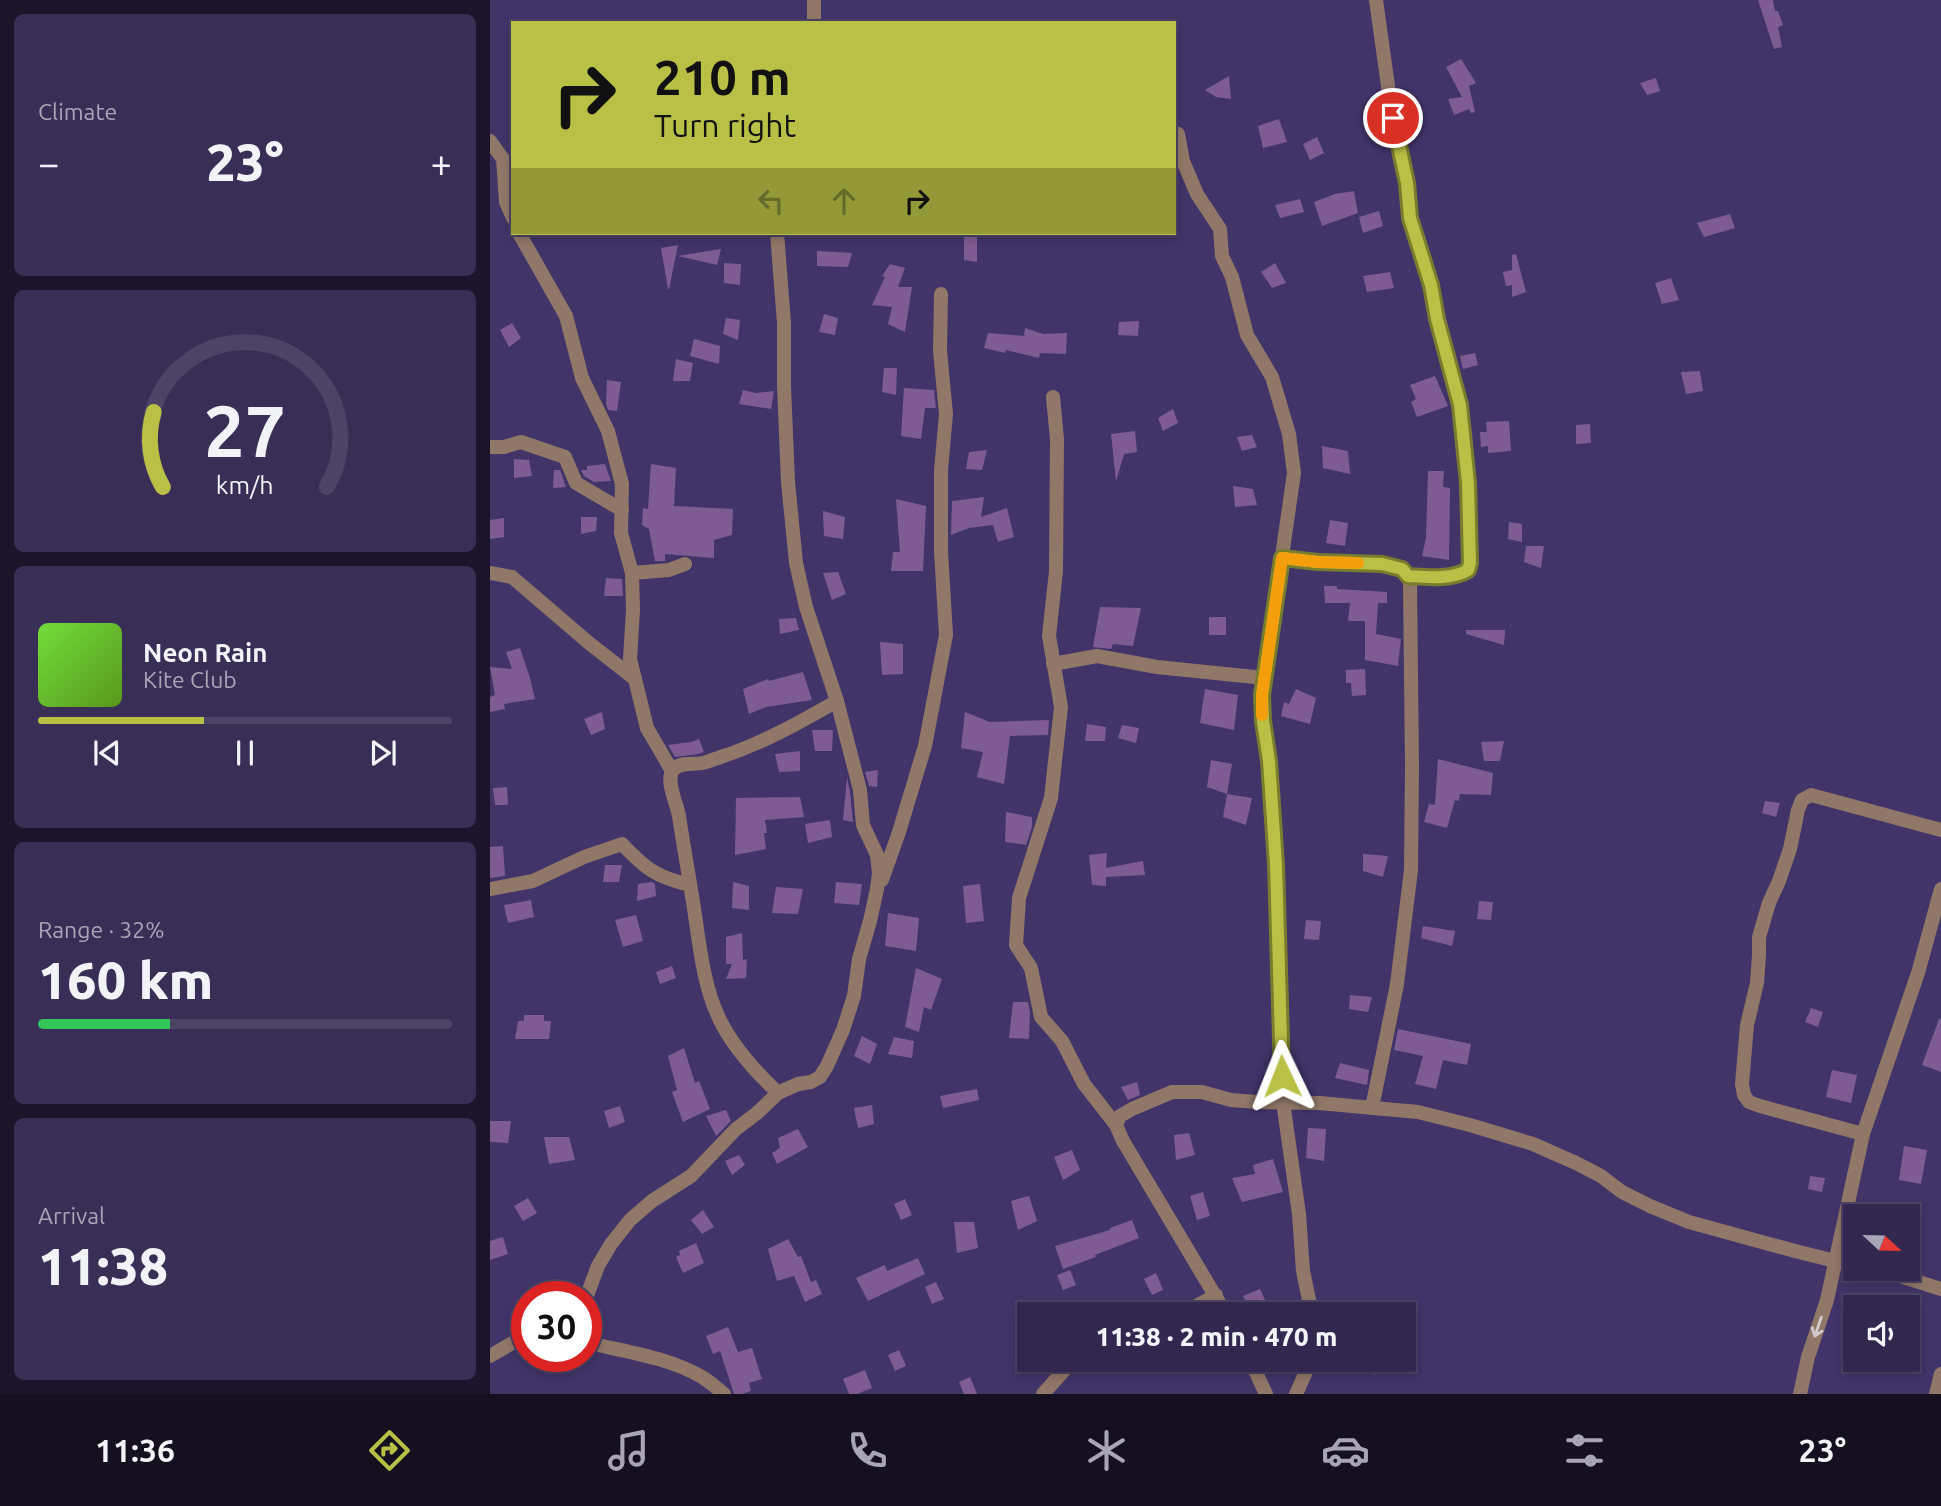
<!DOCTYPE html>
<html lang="en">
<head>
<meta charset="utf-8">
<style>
  :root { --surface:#31274f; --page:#392f56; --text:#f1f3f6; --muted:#a8a5b7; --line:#4c4466; --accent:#b9c046 }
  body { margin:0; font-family:Ubuntu,sans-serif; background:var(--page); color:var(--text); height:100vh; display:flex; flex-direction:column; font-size:26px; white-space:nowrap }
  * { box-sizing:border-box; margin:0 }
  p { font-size:23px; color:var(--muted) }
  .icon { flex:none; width:38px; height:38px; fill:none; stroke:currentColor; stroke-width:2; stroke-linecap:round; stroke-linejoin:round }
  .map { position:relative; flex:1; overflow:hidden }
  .sheet { display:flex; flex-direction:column; gap:14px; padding:14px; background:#1b152b; width:490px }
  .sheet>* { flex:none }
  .hud { position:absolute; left:21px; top:21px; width:665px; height:214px; border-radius:0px; box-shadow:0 4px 10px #0003,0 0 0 2px var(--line); background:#b9c046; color:#111; overflow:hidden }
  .needle { width:46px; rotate:112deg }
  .tools { position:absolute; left:1353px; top:1204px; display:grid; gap:14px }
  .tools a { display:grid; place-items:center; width:77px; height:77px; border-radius:0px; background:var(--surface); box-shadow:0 4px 10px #0003,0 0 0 2px var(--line); font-size:35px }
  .speed { position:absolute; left:21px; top:1281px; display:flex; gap:14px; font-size:35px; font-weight:700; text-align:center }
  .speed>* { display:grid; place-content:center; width:91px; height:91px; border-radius:50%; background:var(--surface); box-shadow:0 4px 10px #0003,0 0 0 2px var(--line); line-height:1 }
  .speed .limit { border:10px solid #d22; background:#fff; color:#111 }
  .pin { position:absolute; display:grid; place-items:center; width:60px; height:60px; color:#fff; margin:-30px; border:4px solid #fff; border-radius:50%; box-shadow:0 2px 7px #0007 }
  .me { position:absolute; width:77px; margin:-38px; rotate:358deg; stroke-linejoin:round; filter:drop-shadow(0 0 5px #0008) }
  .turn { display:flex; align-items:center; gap:24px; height:147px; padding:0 28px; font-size:32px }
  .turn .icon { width:91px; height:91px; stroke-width:2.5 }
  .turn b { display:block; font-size:49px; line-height:60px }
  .lanes { display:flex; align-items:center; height:66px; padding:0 28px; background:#0003; justify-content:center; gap:35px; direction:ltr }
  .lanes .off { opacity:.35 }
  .big { font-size:52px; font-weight:800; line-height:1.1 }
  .sheet .tile { flex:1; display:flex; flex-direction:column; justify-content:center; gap:10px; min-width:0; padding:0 24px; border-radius:10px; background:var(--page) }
  .sheet .dial { align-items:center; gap:0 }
  .dial svg { height:182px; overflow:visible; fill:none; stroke:var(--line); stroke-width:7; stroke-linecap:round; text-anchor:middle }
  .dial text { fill:var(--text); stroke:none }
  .song { display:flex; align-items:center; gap:21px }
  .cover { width:84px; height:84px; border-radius:10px; background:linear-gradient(135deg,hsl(100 70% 55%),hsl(90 70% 35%)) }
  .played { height:7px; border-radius:4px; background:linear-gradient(90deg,var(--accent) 40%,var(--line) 40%) }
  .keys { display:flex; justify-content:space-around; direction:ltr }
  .heat { display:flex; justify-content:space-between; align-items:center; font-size:38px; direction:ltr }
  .charge { height:10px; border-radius:5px; background:linear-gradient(90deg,#34c759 32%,var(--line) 0) }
  .trip { position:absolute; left:527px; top:1302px; width:399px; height:70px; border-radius:0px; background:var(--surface); box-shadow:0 4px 10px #0003,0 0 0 2px var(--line); font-weight:800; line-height:70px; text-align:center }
  .dock { display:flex; height:112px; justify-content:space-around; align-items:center; background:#141020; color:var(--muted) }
  .dock .icon { width:49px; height:49px }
  .dock .on { color:var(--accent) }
  .dock b { font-size:32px; color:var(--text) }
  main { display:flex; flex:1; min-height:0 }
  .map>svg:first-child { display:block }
</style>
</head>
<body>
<main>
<section class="sheet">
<div class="tile"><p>Climate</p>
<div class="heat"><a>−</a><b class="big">23°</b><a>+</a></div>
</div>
<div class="tile dial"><svg viewBox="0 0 100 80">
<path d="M14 69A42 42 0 1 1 86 69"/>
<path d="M14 69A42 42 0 0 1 10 36" stroke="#b9c046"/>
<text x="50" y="56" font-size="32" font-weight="700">27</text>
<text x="50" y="72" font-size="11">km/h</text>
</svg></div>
<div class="tile">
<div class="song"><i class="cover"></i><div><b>Neon Rain</b><p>Kite Club</p></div></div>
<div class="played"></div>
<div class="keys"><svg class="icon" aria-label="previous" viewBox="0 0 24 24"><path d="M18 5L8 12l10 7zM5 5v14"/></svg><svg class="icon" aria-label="pause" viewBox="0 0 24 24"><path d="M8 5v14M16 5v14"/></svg><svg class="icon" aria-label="next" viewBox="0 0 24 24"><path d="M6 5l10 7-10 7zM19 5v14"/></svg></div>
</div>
<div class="tile"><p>Range · 32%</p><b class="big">160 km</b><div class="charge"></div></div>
<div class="tile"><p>Arrival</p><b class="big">11:38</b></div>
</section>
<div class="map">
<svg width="1451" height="1394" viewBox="0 0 1451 1394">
  <rect width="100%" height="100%" fill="#413469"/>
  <g fill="#7e5c91">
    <polygon points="1268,0 1283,0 1285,11 1288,11 1293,25 1288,27 1292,47 1284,49"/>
    <polygon points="971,59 986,83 979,86 985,112 981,113 979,109 964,115 958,99 972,97 956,67"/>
    <polygon points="739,76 741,99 726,97 715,90"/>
    <polygon points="1166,78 1170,91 1157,95 1150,83"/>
    <polygon points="789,119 797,142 773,148 768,126"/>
    <polygon points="827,137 834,153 820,160 813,144"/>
    <polygon points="864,191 868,213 832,226 824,202 845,194"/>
    <polygon points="810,199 814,212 790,218 785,205"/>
    <polygon points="889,211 893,226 873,233 869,217"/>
    <polygon points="1240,214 1245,228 1214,237 1207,223"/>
    <polygon points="474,236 487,237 487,262 474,260"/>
    <polygon points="188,245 179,289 178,289 171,248"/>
    <polygon points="231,249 227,265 188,256"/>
    <polygon points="327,251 362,253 358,267 327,266"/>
    <polygon points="1026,254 1036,292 1022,297 1022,285 1016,286 1013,272 1022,270 1022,255"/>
    <polygon points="234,263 251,264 250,285 234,283"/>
    <polygon points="785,263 796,283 782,288 771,272"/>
    <polygon points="400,264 415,268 408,287 422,287 415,332 398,324 402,307 382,305 395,277 392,276"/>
    <polygon points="900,272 904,288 877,292 873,276"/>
    <polygon points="1181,278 1189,300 1172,304 1165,283"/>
    <polygon points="334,314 348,318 345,335 329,332"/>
    <polygon points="236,318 250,320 248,340 233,334"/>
    <polygon points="649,321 648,336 628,335 629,322"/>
    <polygon points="22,323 31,338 19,347 10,330"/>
    <polygon points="535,328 553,334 577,333 576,354 550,353 549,358 516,350 515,353 494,348 498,333 534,336"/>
    <polygon points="204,339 230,346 229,364 200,356"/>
    <polygon points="985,353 988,365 973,369 970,356"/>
    <polygon points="186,359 203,363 200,381 183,381"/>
    <polygon points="394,368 407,368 406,395 392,392"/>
    <polygon points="1210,371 1213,391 1196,394 1191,372"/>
    <polygon points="945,376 958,406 927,417 921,402 926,399 920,385"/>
    <polygon points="117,380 131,382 127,411 118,410 116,404"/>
    <polygon points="414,388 444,390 446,408 435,408 431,439 411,436"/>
    <polygon points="253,390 266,393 284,391 281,409 249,404"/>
    <polygon points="683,409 688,423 673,431 668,418"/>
    <polygon points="1019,421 1021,451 998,453 998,446 991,447 990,432 997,432 996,422"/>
    <polygon points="1100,424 1101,443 1086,444 1086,425"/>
    <polygon points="645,431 647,452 634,454 626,481 621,434"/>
    <polygon points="762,435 767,447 752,451 747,437"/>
    <polygon points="832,446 858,451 860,474 833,468"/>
    <polygon points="497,450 492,470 476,469 479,452"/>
    <polygon points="24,459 39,460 42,476 24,478"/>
    <polygon points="115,464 121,481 104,482 94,476 91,470 97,470 97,466"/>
    <polygon points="161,464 186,468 184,506 243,509 242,535 224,540 224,558 175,554 175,561 165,561 159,529 152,525 153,508 158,509"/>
    <polygon points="64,470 70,470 76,487 63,488"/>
    <polygon points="938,471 954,471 953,487 960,488 959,560 932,556 936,538"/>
    <polygon points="743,486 763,489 767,505 745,507"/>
    <polygon points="494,497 491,517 517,508 524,537 508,542 503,525 479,528 461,535 462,501"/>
    <polygon points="406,499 436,506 433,571 401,571 403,552 410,552"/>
    <polygon points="333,511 355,517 353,539 334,536"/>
    <polygon points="91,517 107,517 106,531 91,534"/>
    <polygon points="14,518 14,537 0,539 0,520"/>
    <polygon points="840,520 858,523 855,546 836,543"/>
    <polygon points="1019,522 1032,524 1032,542 1018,539"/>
    <polygon points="1036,546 1054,546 1051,568 1034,562"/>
    <polygon points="348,572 356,594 342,600 333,573"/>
    <polygon points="116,578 132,579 133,596 114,596"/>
    <polygon points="834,586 847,586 847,589 897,592 897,603 888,603 886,634 911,639 908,666 875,660 875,621 858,621 860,603 835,603"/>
    <polygon points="610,607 651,608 643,646 623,644 621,649 603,647"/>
    <rect x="719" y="617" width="17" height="18"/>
    <polygon points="306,618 309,630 290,634 289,619"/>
    <polygon points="976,630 1015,630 1014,645 976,634"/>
    <polygon points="390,642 413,644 413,674 392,675"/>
    <polygon points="30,648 40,678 45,699 14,704 15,709 0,712 0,697 5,695 0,667 22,669 16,652"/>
    <polygon points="875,669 876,695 862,696 861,683 856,683 856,670"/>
    <polygon points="313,672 322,700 276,707 259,714 253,689 278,679 279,681"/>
    <polygon points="715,689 748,695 744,730 710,723"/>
    <polygon points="806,689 826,698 820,724 791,716 794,702 799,704"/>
    <polygon points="112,712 115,729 101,735 94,719"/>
    <polygon points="475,712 500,722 559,720 558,735 520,736 514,784 487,777 493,752 471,748"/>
    <polygon points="597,724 616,727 615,741 595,741"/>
    <polygon points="632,725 649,728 646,743 628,738"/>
    <polygon points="322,730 343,730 342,751 325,751"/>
    <polygon points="209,739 214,752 208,754 185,757 178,745 201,742"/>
    <polygon points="1014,741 1010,761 994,761 991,742"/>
    <polygon points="310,751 310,771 289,772 285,754"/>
    <polygon points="948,759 1003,773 1001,795 970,794 969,801 965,800 957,828 934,822 939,804 945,805"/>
    <polygon points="721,760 742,764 737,794 717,787"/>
    <polygon points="388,770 387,787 379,786 375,772"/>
    <polygon points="357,777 360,792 363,822 353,820"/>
    <polygon points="17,787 18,805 5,805 3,788"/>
    <polygon points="737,794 762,798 756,825 733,817"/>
    <polygon points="310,797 314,817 275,820 277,833 274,833 276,849 245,855 246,798"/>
    <polygon points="1275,801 1290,803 1286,817 1272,813"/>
    <polygon points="516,812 542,817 542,827 536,845 515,842"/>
    <polygon points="340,820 342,837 318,843 315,824"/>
    <polygon points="13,846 15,876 0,878 0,847"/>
    <polygon points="617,853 616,868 653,861 655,875 616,877 616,886 602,885 599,855"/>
    <polygon points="873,854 898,856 893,877 873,871"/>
    <polygon points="115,865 132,865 129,882 113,882"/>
    <polygon points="162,882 165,884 166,896 147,901 148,884"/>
    <polygon points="243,882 259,886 259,910 242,908"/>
    <polygon points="346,882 372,884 369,905 344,903"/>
    <polygon points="490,884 494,921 476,923 473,886"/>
    <polygon points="286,887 313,889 308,914 282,913"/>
    <polygon points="41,900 44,917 18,923 14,905"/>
    <polygon points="989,901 1003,902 1001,920 987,919"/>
    <polygon points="398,913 429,918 426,951 395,946"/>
    <polygon points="146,915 153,941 133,947 125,920"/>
    <polygon points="816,920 831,921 829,940 814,939"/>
    <polygon points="933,926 965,931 962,946 931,938"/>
    <polygon points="252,933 253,960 257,959 256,978 236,979 242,964 236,964 236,937"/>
    <polygon points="182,966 186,978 170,984 166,972"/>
    <polygon points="426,968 452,979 441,1010 434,1007 429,1032 415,1027"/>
    <polygon points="860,995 882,997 878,1012 859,1009"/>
    <polygon points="523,1002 538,1002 540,1012 539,1039 519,1038"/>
    <polygon points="1321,1008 1333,1012 1328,1027 1315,1022"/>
    <polygon points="34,1015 54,1015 54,1021 61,1021 59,1039 25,1039 28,1021 34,1021"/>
    <polygon points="1449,1019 1451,1019 1451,1072 1432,1065"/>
    <polygon points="908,1029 981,1044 977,1065 953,1060 946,1089 925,1084 933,1056 904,1050"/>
    <polygon points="372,1036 387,1044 380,1064 364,1056"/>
    <polygon points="404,1037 424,1041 422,1058 398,1054"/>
    <polygon points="194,1048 205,1083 209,1081 220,1109 193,1122 182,1092 187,1090 178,1056"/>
    <polygon points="850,1063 879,1070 877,1085 845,1078"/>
    <polygon points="1342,1070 1367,1075 1361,1103 1336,1097"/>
    <polygon points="647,1082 650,1095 638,1100 631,1087"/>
    <polygon points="487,1089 489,1100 453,1108 450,1096"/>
    <polygon points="382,1105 384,1124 368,1128 364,1108"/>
    <polygon points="130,1106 135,1122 119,1128 114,1111"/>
    <polygon points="236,1110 241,1121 226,1136 216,1116"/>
    <polygon points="0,1121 21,1121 18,1143 0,1142"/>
    <polygon points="818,1128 836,1129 834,1161 816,1158"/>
    <polygon points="308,1129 318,1147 287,1164 282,1153 290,1148 288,1138"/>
    <polygon points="699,1133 705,1155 686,1160 684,1135"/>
    <polygon points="54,1137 79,1137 85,1160 59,1164"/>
    <polygon points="1414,1146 1437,1150 1431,1184 1409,1180"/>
    <polygon points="582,1150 590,1170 573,1180 564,1157"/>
    <polygon points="249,1155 255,1165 242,1175 235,1161"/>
    <polygon points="783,1159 793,1192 752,1202 742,1178 765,1174 763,1165"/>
    <polygon points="1320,1176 1335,1178 1332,1192 1318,1189"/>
    <polygon points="713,1192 720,1216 707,1220 700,1196"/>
    <polygon points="539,1196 547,1221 528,1230 521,1201"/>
    <polygon points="38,1198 47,1213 33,1221 24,1206"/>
    <polygon points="415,1199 422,1215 411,1220 404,1204"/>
    <polygon points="213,1210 224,1227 212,1234 201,1220"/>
    <polygon points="642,1220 649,1238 605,1255 606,1257 573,1269 565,1246 620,1230 620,1228"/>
    <polygon points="464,1222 484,1222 488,1248 467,1253"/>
    <polygon points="13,1237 18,1254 0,1260 0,1241"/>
    <polygon points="298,1239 308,1257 311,1256 321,1282 326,1280 332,1294 315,1302 304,1276 287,1281 278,1249"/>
    <polygon points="206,1243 214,1263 193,1273 186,1257 190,1255 189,1251"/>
    <polygon points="428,1258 435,1274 378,1301 366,1278 395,1265 397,1271"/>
    <polygon points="580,1270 586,1285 573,1290 567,1275"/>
    <polygon points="666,1273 673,1290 662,1295 654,1279"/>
    <polygon points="446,1282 454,1299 442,1304 435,1287"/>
    <polygon points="770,1289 776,1302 760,1310 753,1296"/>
    <polygon points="238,1327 248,1352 262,1348 272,1379 259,1383 261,1391 252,1394 244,1394 230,1351 223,1354 216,1336"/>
    <polygon points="409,1350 416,1366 405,1371 398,1355"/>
    <polygon points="856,1360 893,1360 885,1375"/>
    <polygon points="375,1370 382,1388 367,1394 359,1394 353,1379"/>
    <polygon points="480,1377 487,1394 474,1394 469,1382"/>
  </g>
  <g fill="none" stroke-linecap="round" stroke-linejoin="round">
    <g stroke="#917768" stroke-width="14">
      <polyline points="324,0 324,23"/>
      <path d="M886,0L899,93L917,183L921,218L941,285L947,319L970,406L974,443L980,522V563L978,570C964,579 935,577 918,576"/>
      <polyline points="688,134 693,161 707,194 730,229 732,256 742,277 757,335 782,377 799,434 804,473 772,695 773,721 779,762 786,865 793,1102 809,1214 813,1271 822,1314"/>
      <polyline points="0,141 13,159 16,202 23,218"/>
      <polyline points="29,233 76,316 92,378 118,431 132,484 131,533 142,573"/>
      <polyline points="563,397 567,439 566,571 559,636 571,707 561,798 529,898 526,945 541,968 551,1017 572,1041 594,1084 626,1125"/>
      <polyline points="0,447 14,447 31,442 75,457 86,483 132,510"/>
      <path d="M792,558L905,566C914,569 917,574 920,583L922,766L921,870L907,984L882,1108"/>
      <polyline points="0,573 22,577 99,643 145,679"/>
      <polyline points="563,664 607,656 667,667 774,678"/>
      <polyline points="182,771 157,728 140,659 143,610 142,573 179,570 195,564"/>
      <polyline points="392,880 409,832 435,746 456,635 451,551 451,470 456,414 450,351 451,294"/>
      <path d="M0,889L43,881L94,857L132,844C156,869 166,877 200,885"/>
      <path d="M288,1093C267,1073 241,1044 229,1018C214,987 210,949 205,915C200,882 194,849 189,816C187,803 175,781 183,770C190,761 204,765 213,763C218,762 223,759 228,758C271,744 309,723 347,701"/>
      <polyline points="1373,1134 1270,1106 1259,1102 1254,1095 1252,1084 1257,1025 1267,983 1269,955 1269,937 1279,903 1289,881 1300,849 1308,810 1312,800 1321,795 1451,830"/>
      <polyline points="1379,1269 1407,1275 1451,1289"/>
      <polyline points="96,1298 108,1266 121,1244 140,1220 162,1201 201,1176 246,1129 267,1113 288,1093 308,1084 321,1082 330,1077 337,1066 353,1030 364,996 369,959 380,921 387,889 389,873 387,855 373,825 370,790 347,701 316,607 306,563 298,482 294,386 294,323 287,233"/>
      <polyline points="692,1314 726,1295"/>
      <polyline points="736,1314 633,1141 626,1125 630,1116 642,1109 682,1092 712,1092 741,1100 766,1102 829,1103 928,1112 980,1125 1043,1144 1086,1163 1111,1176 1132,1192 1160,1206 1199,1222 1305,1251 1365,1266"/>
      <polyline points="96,1325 100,1344"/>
      <path d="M96,1342C135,1352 178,1357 212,1377C220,1382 227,1388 234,1394"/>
      <polyline points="0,1356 24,1342 37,1337"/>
      <polyline points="760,1360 776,1394"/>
      <polyline points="553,1394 577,1367 592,1360"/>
      <polyline points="806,1394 815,1374 820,1360"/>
      <polyline points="1310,1394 1318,1357 1337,1300 1373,1134 1428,973 1451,889"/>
      <polyline points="1446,1394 1451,1374"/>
    </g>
  </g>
  <defs><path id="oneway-shaft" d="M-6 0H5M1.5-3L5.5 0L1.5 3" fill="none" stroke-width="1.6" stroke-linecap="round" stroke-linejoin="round" transform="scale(1.75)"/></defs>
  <use stroke="#d3cacf" href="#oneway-shaft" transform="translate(1328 1327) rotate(109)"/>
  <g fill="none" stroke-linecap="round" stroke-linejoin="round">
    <g stroke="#787d2e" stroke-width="18">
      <path id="route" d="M792,1076L786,864L779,761L773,721L772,695L792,558L828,562L892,564L912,569L918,576C936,577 962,580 978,570L980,563L978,483L970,405L947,319L941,285L920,218L917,183L903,118"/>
    </g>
    <use href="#route" stroke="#b9c046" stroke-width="12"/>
    <polyline stroke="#f59e0b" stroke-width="12" points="772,715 772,695 792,558 828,562 868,563"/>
  </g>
</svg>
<div class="tools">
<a><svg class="needle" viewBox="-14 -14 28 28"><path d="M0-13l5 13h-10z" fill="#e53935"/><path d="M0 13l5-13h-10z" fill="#a8a5b7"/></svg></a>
<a><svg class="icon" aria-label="sound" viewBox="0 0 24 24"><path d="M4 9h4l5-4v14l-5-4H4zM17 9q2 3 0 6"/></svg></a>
</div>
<div class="speed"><div class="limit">30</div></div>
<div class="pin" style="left:903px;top:118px;background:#d93025"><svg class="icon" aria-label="arrive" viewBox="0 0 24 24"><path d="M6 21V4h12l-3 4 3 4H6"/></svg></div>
<svg class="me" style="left:792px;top:1076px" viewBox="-20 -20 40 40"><path d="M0-17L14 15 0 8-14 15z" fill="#b9c046" stroke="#fff" stroke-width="4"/></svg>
<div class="trip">11:38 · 2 min · 470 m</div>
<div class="hud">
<div class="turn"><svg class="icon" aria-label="right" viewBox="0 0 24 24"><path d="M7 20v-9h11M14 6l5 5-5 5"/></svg><div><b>210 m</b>Turn right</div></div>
<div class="lanes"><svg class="icon off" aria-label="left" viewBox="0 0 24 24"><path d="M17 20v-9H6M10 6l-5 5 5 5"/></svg><svg class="icon off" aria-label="ahead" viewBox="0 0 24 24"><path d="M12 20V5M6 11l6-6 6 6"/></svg><svg class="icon" aria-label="right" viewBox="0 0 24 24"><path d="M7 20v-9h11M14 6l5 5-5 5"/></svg></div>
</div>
</div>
</main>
<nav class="dock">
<b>11:36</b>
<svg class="icon on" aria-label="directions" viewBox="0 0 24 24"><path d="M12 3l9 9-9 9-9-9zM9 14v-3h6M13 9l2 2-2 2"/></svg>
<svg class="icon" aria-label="music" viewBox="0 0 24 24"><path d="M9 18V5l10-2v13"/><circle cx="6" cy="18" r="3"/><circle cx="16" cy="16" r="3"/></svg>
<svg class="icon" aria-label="phone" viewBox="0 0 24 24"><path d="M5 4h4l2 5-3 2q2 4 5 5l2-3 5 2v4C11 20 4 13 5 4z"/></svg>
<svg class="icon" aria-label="climate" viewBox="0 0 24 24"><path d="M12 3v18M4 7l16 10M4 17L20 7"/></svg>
<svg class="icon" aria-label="car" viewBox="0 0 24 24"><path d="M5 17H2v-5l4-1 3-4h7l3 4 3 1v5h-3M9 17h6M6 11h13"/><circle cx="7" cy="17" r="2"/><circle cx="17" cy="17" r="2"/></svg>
<svg class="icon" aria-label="filters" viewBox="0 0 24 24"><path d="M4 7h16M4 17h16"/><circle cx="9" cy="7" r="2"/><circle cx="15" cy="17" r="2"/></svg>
<b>23°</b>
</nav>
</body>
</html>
